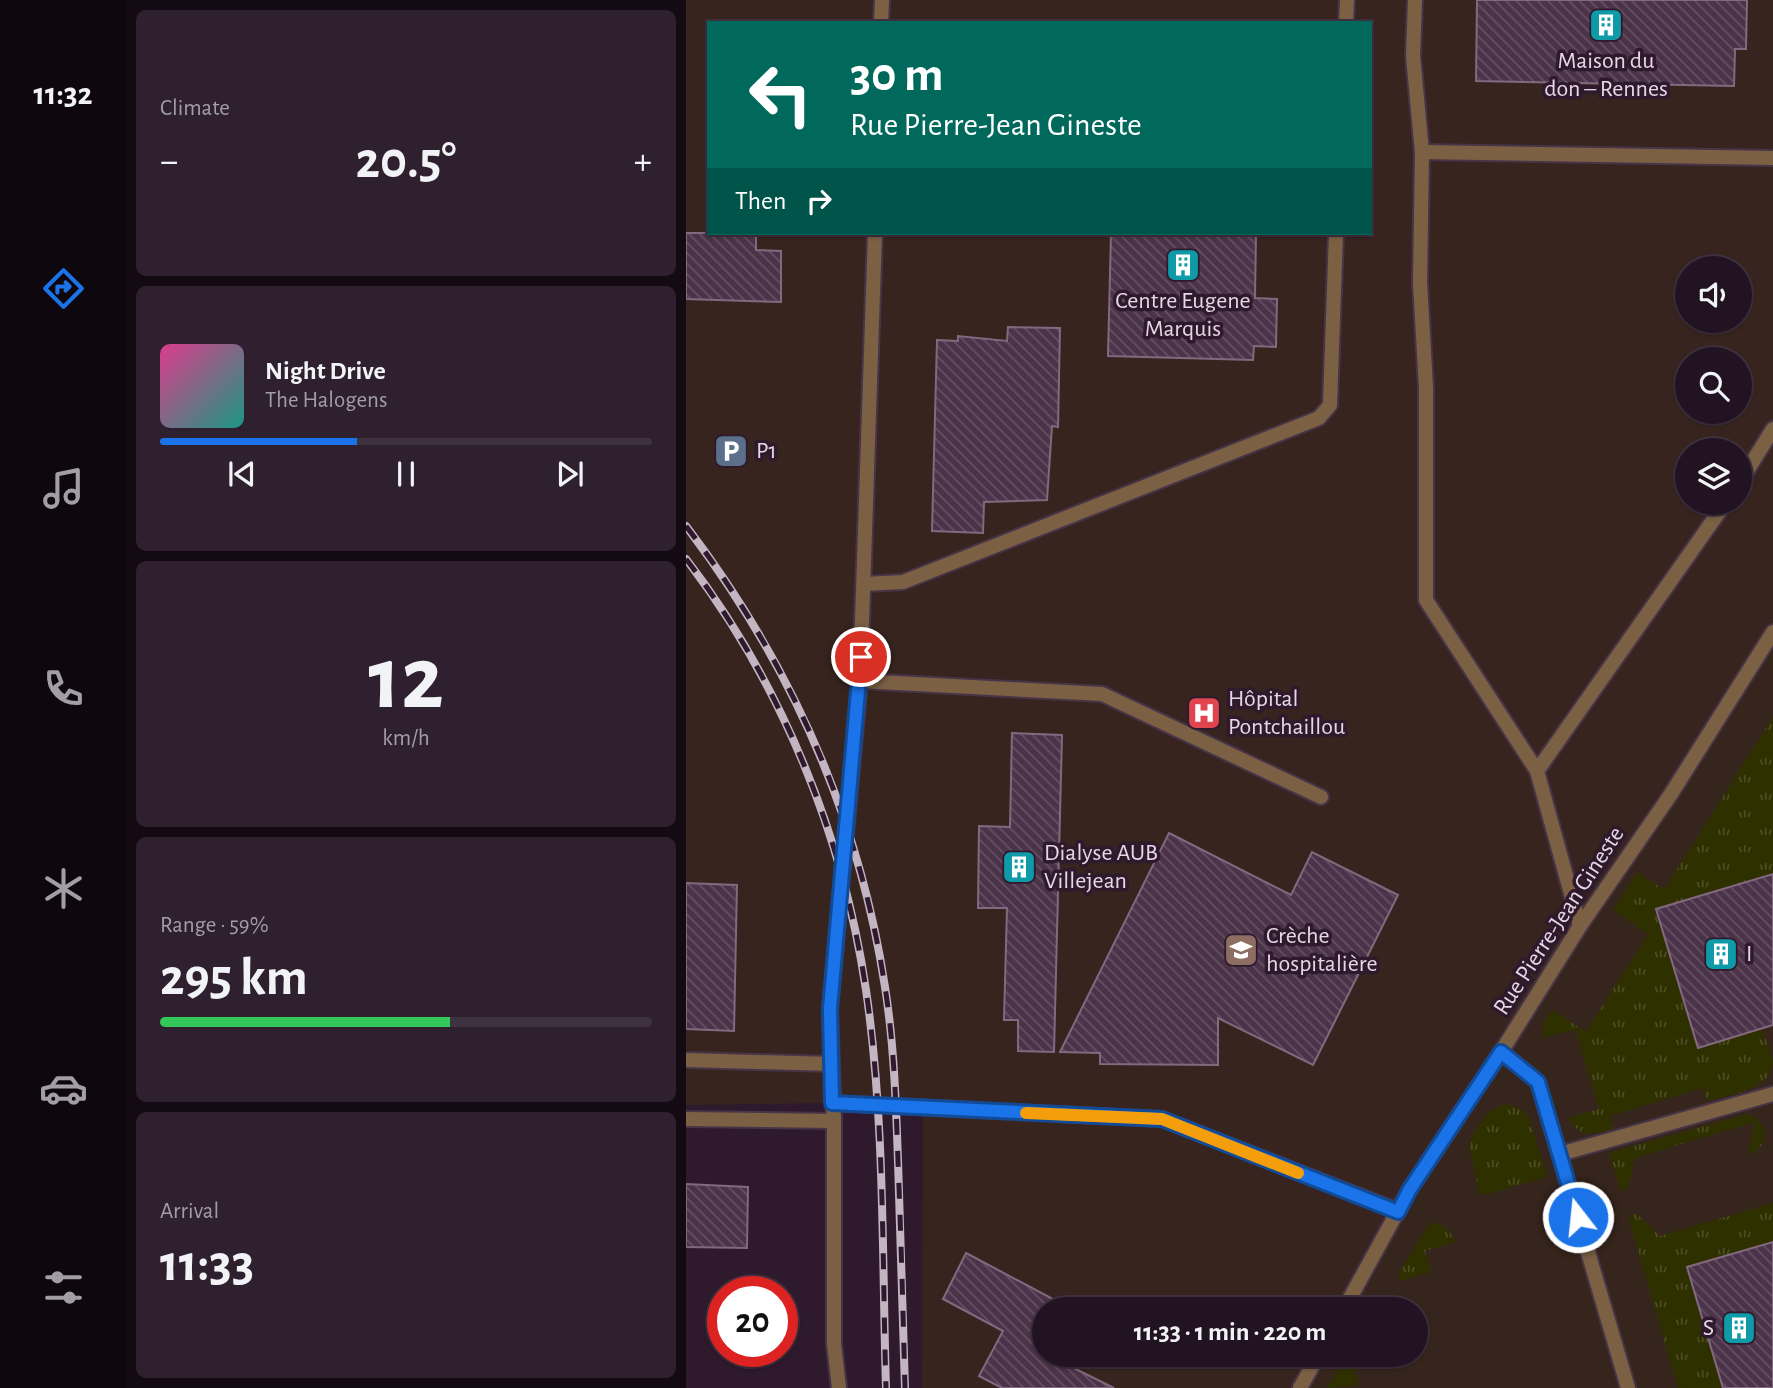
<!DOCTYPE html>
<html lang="en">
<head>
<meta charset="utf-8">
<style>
  :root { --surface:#221322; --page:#2e202f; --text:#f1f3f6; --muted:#a29ea5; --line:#3f3240; --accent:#1a73e8 }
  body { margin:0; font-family:"Alegreya Sans",sans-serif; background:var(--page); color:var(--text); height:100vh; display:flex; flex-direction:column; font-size:26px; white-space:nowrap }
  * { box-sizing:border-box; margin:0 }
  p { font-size:23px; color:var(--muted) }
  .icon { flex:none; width:38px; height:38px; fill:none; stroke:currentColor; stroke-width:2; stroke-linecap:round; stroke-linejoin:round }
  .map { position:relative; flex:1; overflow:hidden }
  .drawer { display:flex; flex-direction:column; gap:10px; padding:10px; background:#130a13; width:560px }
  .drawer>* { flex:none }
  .banner { position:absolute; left:21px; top:21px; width:665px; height:214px; border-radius:0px; box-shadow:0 2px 5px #0004,0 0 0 2px var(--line); background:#00695c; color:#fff; overflow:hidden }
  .controls { position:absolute; left:989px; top:256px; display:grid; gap:14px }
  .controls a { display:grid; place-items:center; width:77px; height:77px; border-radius:50%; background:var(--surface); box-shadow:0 2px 5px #0004,0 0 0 2px var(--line); font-size:35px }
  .speed { position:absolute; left:21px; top:1276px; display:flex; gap:14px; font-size:35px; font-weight:700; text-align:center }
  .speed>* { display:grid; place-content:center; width:91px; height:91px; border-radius:50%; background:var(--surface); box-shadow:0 2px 5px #0004,0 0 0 2px var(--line); line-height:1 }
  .speed .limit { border:10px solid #d22; background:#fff; color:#111 }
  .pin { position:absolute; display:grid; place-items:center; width:60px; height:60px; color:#fff; margin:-30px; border:4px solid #fff; border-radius:50%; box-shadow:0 2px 7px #0007 }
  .me { position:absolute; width:77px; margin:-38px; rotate:344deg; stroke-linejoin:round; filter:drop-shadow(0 0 5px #0008) }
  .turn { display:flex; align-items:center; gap:24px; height:147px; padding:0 28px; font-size:32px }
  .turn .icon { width:91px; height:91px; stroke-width:2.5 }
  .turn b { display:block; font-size:49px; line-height:60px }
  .then { display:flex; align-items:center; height:66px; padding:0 28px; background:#0003; gap:14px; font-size:26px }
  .big { font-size:52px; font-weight:700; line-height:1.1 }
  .drawer .card { flex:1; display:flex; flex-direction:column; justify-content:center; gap:10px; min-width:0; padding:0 24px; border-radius:10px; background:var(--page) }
  .drawer .dial { align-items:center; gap:0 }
  .dial b { font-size:91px; line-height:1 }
  .song { display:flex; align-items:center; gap:21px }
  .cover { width:84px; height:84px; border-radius:10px; background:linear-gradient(135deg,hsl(330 70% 55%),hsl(170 70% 35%)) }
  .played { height:7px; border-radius:4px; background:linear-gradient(90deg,var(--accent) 40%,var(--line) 40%) }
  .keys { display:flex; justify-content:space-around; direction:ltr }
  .heat { display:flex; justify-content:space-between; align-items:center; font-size:38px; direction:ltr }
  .charge { height:10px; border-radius:5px; background:linear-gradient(90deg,#34c759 59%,var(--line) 0) }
  .trip { position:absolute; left:346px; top:1297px; width:396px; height:70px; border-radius:35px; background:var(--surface); box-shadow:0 2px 5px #0004,0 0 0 2px var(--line); font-weight:700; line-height:70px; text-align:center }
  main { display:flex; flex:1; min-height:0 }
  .dock { display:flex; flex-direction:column; width:126px; justify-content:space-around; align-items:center; background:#0e080e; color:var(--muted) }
  .dock .icon { width:49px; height:49px }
  .dock .selected { color:var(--accent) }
  .dock b { font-size:32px; color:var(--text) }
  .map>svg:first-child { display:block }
</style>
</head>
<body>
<main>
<nav class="dock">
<b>11:32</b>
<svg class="icon selected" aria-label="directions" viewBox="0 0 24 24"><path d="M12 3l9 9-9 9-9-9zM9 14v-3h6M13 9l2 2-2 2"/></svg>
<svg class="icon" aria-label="music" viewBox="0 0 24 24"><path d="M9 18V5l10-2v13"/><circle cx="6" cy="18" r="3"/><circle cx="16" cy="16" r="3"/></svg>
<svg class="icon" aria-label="phone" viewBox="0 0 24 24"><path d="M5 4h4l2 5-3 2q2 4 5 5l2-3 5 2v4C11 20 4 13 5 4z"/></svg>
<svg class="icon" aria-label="climate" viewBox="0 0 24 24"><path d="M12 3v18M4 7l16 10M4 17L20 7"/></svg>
<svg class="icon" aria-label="car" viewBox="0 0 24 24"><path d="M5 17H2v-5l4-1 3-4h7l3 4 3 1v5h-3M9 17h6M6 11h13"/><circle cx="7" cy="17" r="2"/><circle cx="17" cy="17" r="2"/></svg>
<svg class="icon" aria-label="filters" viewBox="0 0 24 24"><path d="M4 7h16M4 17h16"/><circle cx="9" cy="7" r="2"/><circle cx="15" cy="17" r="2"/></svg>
</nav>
<section class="drawer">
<div class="card"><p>Climate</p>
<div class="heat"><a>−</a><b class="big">20.5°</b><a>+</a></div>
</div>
<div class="card">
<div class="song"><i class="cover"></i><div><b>Night Drive</b><p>The Halogens</p></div></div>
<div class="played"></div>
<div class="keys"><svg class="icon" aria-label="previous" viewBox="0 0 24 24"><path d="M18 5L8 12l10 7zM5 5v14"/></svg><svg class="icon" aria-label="pause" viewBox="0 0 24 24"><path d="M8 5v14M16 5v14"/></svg><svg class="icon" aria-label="next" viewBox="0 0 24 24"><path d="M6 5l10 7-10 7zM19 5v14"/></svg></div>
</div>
<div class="card dial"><b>12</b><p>km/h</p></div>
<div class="card"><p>Range · 59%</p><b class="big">295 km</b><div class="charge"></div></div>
<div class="card"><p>Arrival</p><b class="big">11:33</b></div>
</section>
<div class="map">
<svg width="1087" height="1388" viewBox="0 0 1087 1388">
  <defs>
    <pattern id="grass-tufts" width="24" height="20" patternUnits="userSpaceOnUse" patternTransform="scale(1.75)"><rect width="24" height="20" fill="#2f3000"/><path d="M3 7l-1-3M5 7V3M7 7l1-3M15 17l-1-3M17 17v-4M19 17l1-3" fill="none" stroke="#4d4d25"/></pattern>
    <pattern id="building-back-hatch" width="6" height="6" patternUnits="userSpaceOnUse" patternTransform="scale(1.75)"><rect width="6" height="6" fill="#4b3449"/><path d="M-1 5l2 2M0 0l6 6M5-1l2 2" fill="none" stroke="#655163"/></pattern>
  </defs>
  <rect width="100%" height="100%" fill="#2e192d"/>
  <g fill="#36251c">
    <polygon points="1087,542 1087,608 1062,583"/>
    <polygon points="1087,632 1087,1388 614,1388 633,1355 730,1354 730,1309 658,1309 712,1211"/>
  </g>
  <path fill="#37241f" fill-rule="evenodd" d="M0,0H1087V542L1063,583L1087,608V632L894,926L658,1309H359V1354L633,1355L614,1388H236L237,1108L147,1103L0,1105ZM23,23H684V233H23ZM1001,268H1054V320H1001ZM1001,359H1054V411H1001ZM1001,450H1054V502H1001Z"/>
  <g fill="url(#grass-tufts)">
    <path d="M1087,717V874L970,910L1012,1048L1076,1029C1079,1039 1085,1050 1087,1061C1087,1090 1041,1096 1021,1101L1017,1088L924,1116L928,1129C907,1135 895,1138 881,1118L913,1109L889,1029L858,1038C855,1025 858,1020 866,1010L900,1032L962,934L927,910L951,872L978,890Z"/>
    <path d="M820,1104L837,1110L843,1117L861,1177L794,1196L783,1146C789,1127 800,1109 820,1104Z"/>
    <path d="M1061,1114C1084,1120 1086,1148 1062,1154L1069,1122L949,1158L942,1188L934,1191L923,1153Z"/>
    <polygon points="1087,1203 1087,1242 1002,1267 1037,1388 992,1388 942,1216 950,1213 974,1236"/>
    <path d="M744,1223C757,1223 764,1230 770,1242L739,1251L745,1272L714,1281L713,1272Z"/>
    <polygon points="661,1354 697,1355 699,1361 668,1371 673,1386 641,1388"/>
  </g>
  <g fill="url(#building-back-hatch)" stroke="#836980" stroke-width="2">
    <polygon points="791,0 1061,0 1060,49 1049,49 1048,86 790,81"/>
    <polygon points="0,233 70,233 70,250 95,251 95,302 0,299"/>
    <polygon points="425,233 570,233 569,298 591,299 590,347 568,346 567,360 422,356"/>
    <polygon points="322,327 374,328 372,427 366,426 361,500 298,502 297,533 246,531 251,340 272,341 272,336 321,341"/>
    <polygon points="326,733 376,735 368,1052 332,1051 332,1020 318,1020 321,908 292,908 293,826 324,827"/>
    <polygon points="483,833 605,895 626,852 712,895 627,1065 532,1018 532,1065 414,1064 414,1053 374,1052"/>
    <polygon points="1087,874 1087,1025 1012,1048 970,909"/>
    <polygon points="0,883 51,885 48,1031 0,1029"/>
    <polygon points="0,1184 62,1187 61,1248 0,1247"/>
    <polygon points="1087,1242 1087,1388 1037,1388 1001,1267"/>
    <polygon points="280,1253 382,1307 359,1309 359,1354 428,1388 316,1388 293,1376 317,1331 257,1299"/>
  </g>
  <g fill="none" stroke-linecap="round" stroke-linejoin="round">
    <g stroke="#483447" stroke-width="18">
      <g id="lane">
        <polyline points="729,0 727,56 736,152 734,283 740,388 740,600 851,771"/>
        <polyline points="660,23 661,0"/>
        <polyline points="736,152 1087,158"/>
        <polyline points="1054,482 1087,429"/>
        <polyline points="178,584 217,582 633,418 644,405 650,233"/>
        <polyline points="174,681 416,694 635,797"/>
        <polyline points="894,926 851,771 1040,502"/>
        <polyline points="815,1052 852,1082 942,1388"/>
        <polyline points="874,1154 1087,1094"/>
      </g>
    </g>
    <g stroke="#483447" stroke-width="18">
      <g id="street">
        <polyline points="195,23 196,0"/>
        <polyline points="0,1060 146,1064"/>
        <polyline points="147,1103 476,1119 712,1211"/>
        <polyline points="0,1119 148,1121"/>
        <polyline points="658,1309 724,1189 815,1052 894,926 985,794 1087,632"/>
        <polyline points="153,1388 148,1344 148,1121 144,1009 174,681 189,233"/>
        <polyline points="614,1388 633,1354"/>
      </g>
    </g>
    <use href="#lane" stroke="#7b6044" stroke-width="14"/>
    <use href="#street" stroke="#7b6044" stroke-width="14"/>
    <g stroke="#c4b5c3" stroke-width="8">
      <g id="rail">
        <path d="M0,526C105,664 173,816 199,987C208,1044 210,1103 212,1161C215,1236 217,1312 219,1388"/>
        <path d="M0,559C96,684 157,835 180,990C199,1119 196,1258 200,1388"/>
      </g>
    </g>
    <use href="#rail" stroke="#2e192d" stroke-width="5" stroke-dasharray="16" stroke-linecap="butt"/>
  </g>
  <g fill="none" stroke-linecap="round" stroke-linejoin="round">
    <g stroke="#114b97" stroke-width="18">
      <polyline id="route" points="175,657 144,1009 146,1103 476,1119 712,1212 724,1189 815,1052 852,1082 892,1217"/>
    </g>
    <use href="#route" stroke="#1a73e8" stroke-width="12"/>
    <polyline stroke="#f59e0b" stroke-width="12" points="340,1113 476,1119 612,1173"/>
  </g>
  <defs>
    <g id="building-square" transform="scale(1.75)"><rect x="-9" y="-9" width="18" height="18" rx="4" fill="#0f9aa8" stroke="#2e192d"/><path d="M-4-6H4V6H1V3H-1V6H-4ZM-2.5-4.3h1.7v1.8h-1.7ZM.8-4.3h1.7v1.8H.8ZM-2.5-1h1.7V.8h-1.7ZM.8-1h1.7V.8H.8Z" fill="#fff"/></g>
    <g id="parking-square" transform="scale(1.75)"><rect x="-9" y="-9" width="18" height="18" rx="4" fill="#5c6f8a" stroke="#2e192d"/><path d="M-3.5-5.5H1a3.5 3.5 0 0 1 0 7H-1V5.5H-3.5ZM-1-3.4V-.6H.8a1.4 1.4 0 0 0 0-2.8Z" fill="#fff"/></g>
    <g id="hospital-square" transform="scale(1.75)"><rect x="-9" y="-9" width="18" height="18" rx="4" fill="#e0444e" stroke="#2e192d"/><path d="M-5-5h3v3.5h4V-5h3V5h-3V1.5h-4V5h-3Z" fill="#fff"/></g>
    <g id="school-square" transform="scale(1.75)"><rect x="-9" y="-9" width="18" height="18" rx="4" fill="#8d6e63" stroke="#2e192d"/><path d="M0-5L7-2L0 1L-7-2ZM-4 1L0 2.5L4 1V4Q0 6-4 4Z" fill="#fff"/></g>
  </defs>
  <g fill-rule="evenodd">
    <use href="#building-square" x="920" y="25"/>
    <use href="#building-square" x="497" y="265"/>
    <use href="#parking-square" x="45" y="451"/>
    <use href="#hospital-square" x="518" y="713"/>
    <use href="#building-square" x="333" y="867"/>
    <use href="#school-square" x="555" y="950"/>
    <use href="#building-square" x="1035" y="954"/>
    <use href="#building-square" x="1053" y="1328"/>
  </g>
  <g text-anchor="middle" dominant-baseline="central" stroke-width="7" stroke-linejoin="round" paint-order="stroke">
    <g font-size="24" fill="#e5d7e4" stroke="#2e192d" text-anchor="start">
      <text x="920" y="61" text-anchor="middle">Maison du<tspan x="920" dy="28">don – Rennes</tspan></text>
      <text x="497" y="301" text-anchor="middle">Centre Eugene<tspan x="497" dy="28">Marquis</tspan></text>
      <text x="70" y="451">P1</text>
      <text x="542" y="699">Hôpital<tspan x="542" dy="28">Pontchaillou</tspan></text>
      <text x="358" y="853">Dialyse AUB<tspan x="358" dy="28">Villejean</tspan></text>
      <text x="580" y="936">Crèche<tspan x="580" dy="28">hospitalière</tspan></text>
      <text x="1060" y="954">I</text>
      <text x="1028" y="1328" text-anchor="end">S</text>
    </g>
    <g font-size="24" fill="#e5d7e4" stroke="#2e192d">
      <text transform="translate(873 921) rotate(-57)">Rue Pierre-Jean Gineste</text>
    </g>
  </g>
</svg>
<div class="controls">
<a><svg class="icon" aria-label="sound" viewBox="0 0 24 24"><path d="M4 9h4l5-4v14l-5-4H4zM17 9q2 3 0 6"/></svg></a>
<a><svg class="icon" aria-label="search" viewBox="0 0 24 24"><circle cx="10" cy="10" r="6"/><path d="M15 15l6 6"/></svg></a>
<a><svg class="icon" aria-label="layers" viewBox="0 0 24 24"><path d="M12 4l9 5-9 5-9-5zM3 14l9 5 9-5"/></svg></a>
</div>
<div class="speed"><div class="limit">20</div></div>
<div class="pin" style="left:175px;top:657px;background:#d93025"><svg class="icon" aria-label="arrive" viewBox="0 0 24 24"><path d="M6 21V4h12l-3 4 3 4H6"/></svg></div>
<svg class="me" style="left:892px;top:1217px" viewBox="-20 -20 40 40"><circle r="17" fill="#1a73e8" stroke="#fff" stroke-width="3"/><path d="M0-11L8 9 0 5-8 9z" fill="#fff"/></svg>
<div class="trip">11:33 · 1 min · 220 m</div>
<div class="banner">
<div class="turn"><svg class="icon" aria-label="left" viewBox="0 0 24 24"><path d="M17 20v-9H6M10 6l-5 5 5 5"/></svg><div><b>30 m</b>Rue Pierre-Jean Gineste</div></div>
<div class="then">Then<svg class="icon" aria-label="right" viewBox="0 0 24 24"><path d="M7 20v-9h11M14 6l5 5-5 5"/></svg></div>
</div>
</div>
</main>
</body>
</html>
